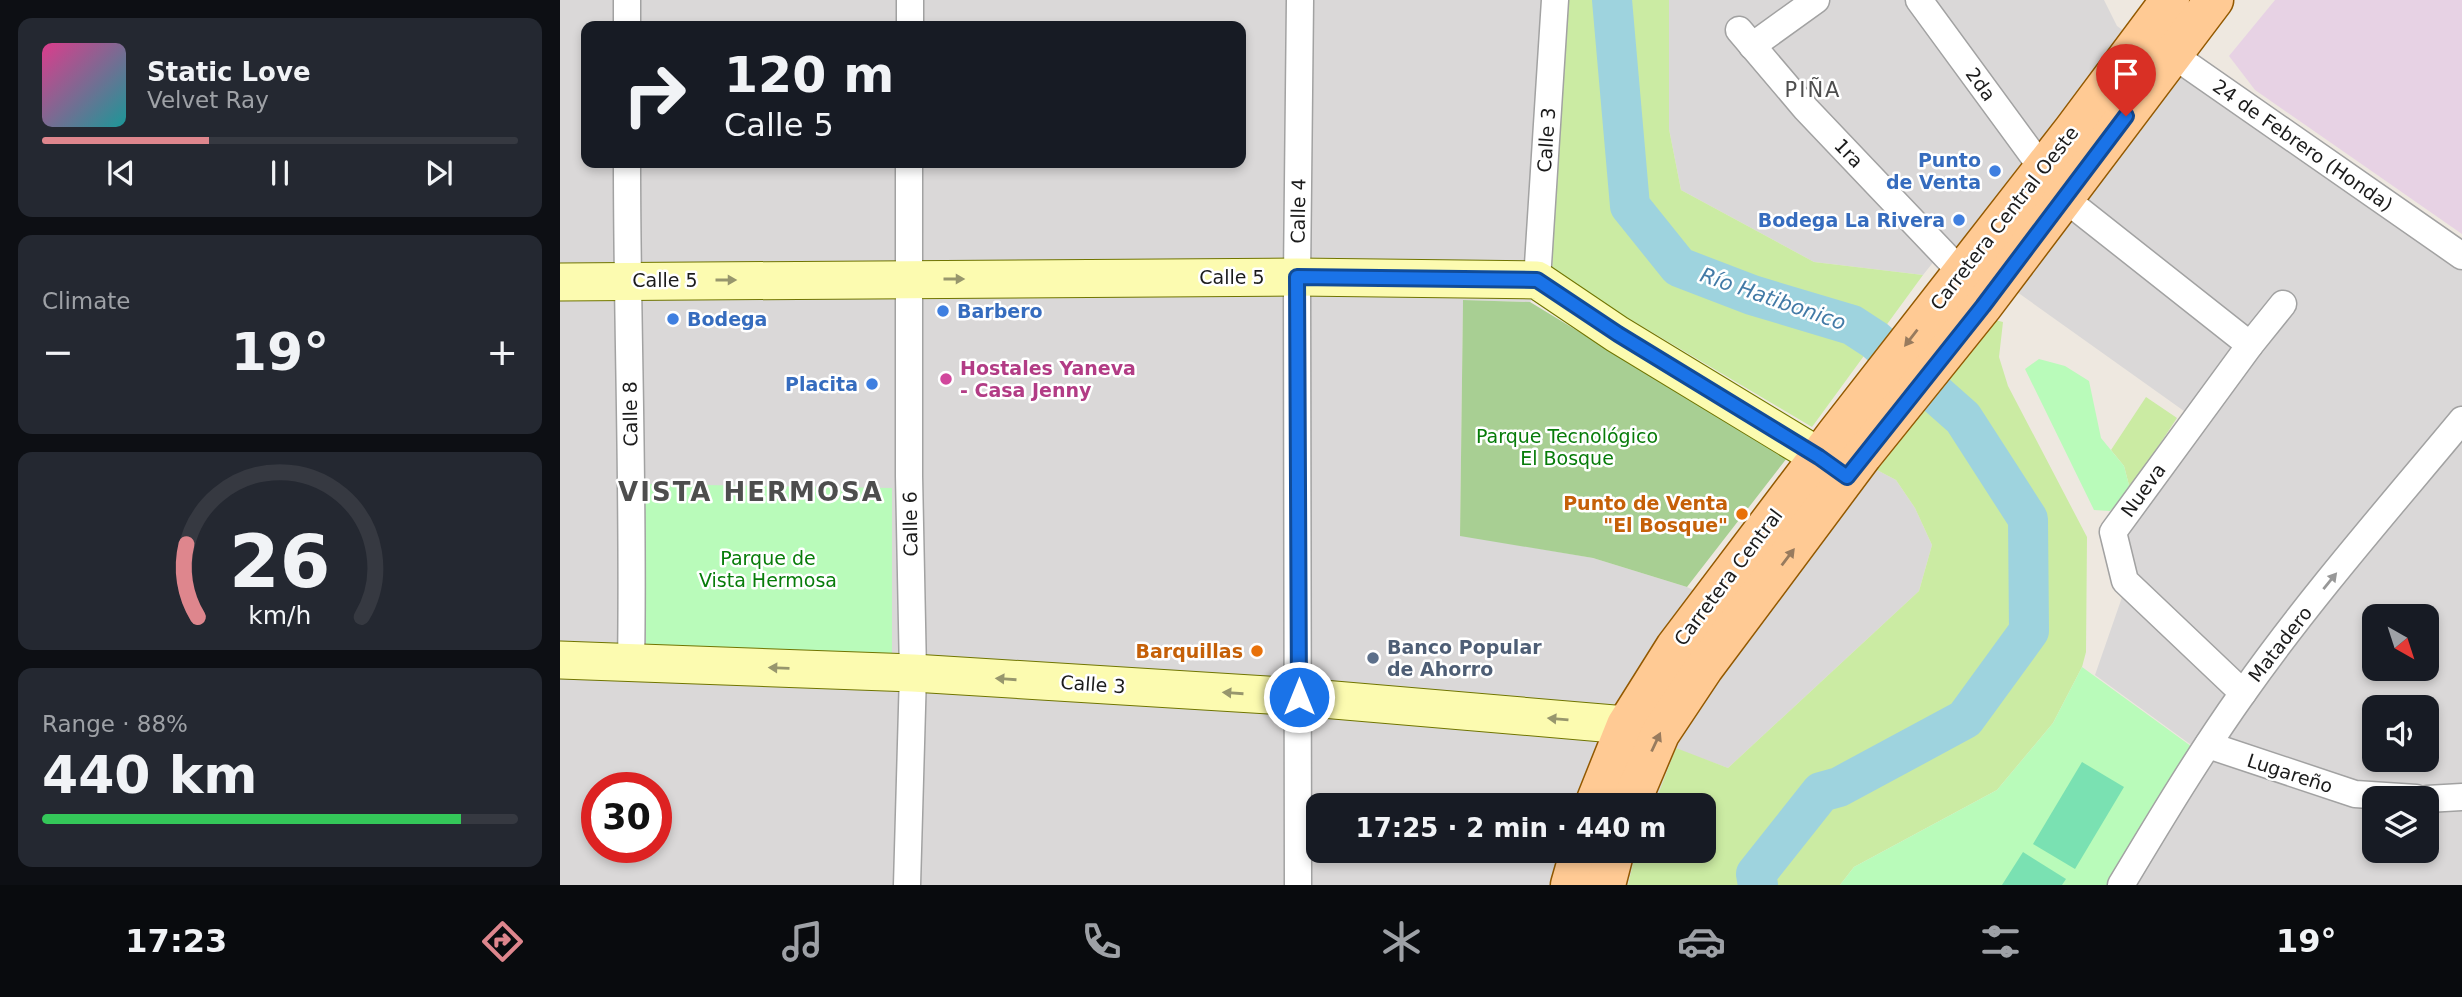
<!DOCTYPE html>
<html lang="en">
<head>
<meta charset="utf-8">
<style>
  :root { --surface:#171b24; --page:#242831; --text:#f1f3f6; --muted:#9ea1a6; --line:#363941; --accent:#de868d }
  body { margin:0; font-family:"DejaVu Sans",sans-serif; background:var(--page); color:var(--text); height:100vh; display:flex; flex-direction:column; font-size:26px; white-space:nowrap }
  * { box-sizing:border-box; margin:0 }
  p { font-size:23px; color:var(--muted) }
  .icon { flex:none; width:38px; height:38px; fill:none; stroke:currentColor; stroke-width:2; stroke-linecap:round; stroke-linejoin:round }
  .map { position:relative; flex:1; overflow:hidden }
  .details { display:flex; flex-direction:column; gap:18px; padding:18px; background:#0d0f14; width:560px }
  .details>* { flex:none }
  .banner { position:absolute; left:21px; top:21px; width:665px; height:147px; border-radius:14px; box-shadow:0 4px 10px #0003; background:#171b24; color:var(--text); overflow:hidden }
  .needle { width:46px; rotate:141deg }
  .fabs { position:absolute; left:1802px; top:604px; display:grid; gap:14px }
  .fabs a { display:grid; place-items:center; width:77px; height:77px; border-radius:14px; background:var(--surface); box-shadow:0 4px 10px #0003; font-size:35px }
  .speed { position:absolute; left:21px; top:772px; display:flex; gap:14px; font-size:35px; font-weight:700; text-align:center }
  .speed>* { display:grid; place-content:center; width:91px; height:91px; border-radius:50%; background:var(--surface); box-shadow:0 4px 10px #0003; line-height:1 }
  .speed .limit { border:10px solid #d22; background:#fff; color:#111 }
  .pin { position:absolute; display:grid; place-items:center; width:60px; height:60px; color:#fff; margin:-72px -30px; border-radius:50% 50% 50% 0; rotate:-45deg; box-shadow:0 0 7px #0007 }
  .pin .icon { rotate:45deg }
  .me { position:absolute; width:77px; margin:-38px; rotate:0deg; stroke-linejoin:round; filter:drop-shadow(0 0 5px #0008) }
  .turn { display:flex; align-items:center; gap:24px; height:147px; padding:0 28px; font-size:32px }
  .turn .icon { width:91px; height:91px; stroke-width:2.5 }
  .turn b { display:block; font-size:49px; line-height:60px }
  .big { font-size:52px; font-weight:700; line-height:1.1 }
  .details .tile { flex:1; display:flex; flex-direction:column; justify-content:center; gap:10px; min-width:0; padding:0 24px; border-radius:14px; background:var(--page) }
  .details .dial { align-items:center; gap:0 }
  .dial svg { height:182px; overflow:visible; fill:none; stroke:var(--line); stroke-width:7; stroke-linecap:round; text-anchor:middle }
  .dial text { fill:var(--text); stroke:none }
  .song { display:flex; align-items:center; gap:21px }
  .cover { width:84px; height:84px; border-radius:10px; background:linear-gradient(135deg,hsl(330 70% 55%),hsl(180 70% 35%)) }
  .played { height:7px; border-radius:4px; background:linear-gradient(90deg,var(--accent) 35%,var(--line) 35%) }
  .keys { display:flex; justify-content:space-around; direction:ltr }
  .heat { display:flex; justify-content:space-between; align-items:center; font-size:38px; direction:ltr }
  .charge { height:10px; border-radius:5px; background:linear-gradient(90deg,#34c759 88%,var(--line) 0) }
  .trip { position:absolute; left:746px; top:793px; width:410px; height:70px; border-radius:14px; background:var(--surface); box-shadow:0 4px 10px #0003; font-weight:700; line-height:70px; text-align:center }
  .tab-bar { display:flex; height:112px; justify-content:space-around; align-items:center; background:#090b0e; color:var(--muted) }
  .tab-bar .icon { width:49px; height:49px }
  .tab-bar .current { color:var(--accent) }
  .tab-bar b { font-size:32px; color:var(--text) }
  main { display:flex; flex:1; min-height:0 }
  .map>svg:first-child { display:block }
</style>
</head>
<body>
<main>
<section class="details">
<div class="tile">
<div class="song"><i class="cover"></i><div><b>Static Love</b><p>Velvet Ray</p></div></div>
<div class="played"></div>
<div class="keys"><svg class="icon" aria-label="previous" viewBox="0 0 24 24"><path d="M18 5L8 12l10 7zM5 5v14"/></svg><svg class="icon" aria-label="pause" viewBox="0 0 24 24"><path d="M8 5v14M16 5v14"/></svg><svg class="icon" aria-label="next" viewBox="0 0 24 24"><path d="M6 5l10 7-10 7zM19 5v14"/></svg></div>
</div>
<div class="tile"><p>Climate</p>
<div class="heat"><a>−</a><b class="big">19°</b><a>+</a></div>
</div>
<div class="tile dial"><svg viewBox="0 0 100 80">
<path d="M14 69A42 42 0 1 1 86 69"/>
<path d="M14 69A42 42 0 0 1 9 37" stroke="#de868d"/>
<text x="50" y="56" font-size="32" font-weight="700">26</text>
<text x="50" y="72" font-size="11">km/h</text>
</svg></div>
<div class="tile"><p>Range · 88%</p><b class="big">440 km</b><div class="charge"></div></div>
</section>
<div class="map">
<svg width="1902" height="885" viewBox="0 0 1902 885">
  <rect width="100%" height="100%" fill="#eee8e0"/>
  <g fill="#dad8d8" fill-rule="evenodd">
    <path d="M0,0H999L992,273L970,302L903,300L900,535L1033,558L1127,587L1200,622L1317,470L1336,480L1355,508L1372,545L1359,591L1168,768L1116,749L1094,805H758V850L1076,851L1068,885H0ZM26,26H681V163H26ZM37,788H96V847H37Z"/>
    <path d="M1109,0H1544L1557,26L1636,82L1902,256V885H1567L1645,755L1535,675L1568,580L1553,528L1631,416L1443,282L1387,245L1363,275L1254,262L1121,190L1109,129ZM1815,616H1867V668H1815ZM1815,707H1867V760H1815ZM1815,798H1867V850H1815Z"/>
  </g>
  <polygon fill="#e7d2e4" points="1715,0 1902,0 1902,234 1695,90 1669,56"/>
  <g fill="#cbeba3">
    <polygon points="999,0 1109,0 1109,129 1121,190 1254,262 1363,275 1252,427 992,273"/>
    <polygon points="1435,320 1443,322 1439,357 1448,386 1527,537 1526,652 1522,667 1493,723 1437,790 1294,867 1280,885 1068,885 1076,851 1143,850 1143,805 1094,805 1116,748 1168,768 1359,591 1372,545 1355,508 1336,480 1317,470"/>
    <polygon points="1586,397 1617,418 1570,489 1564,466 1551,450"/>
  </g>
  <polygon fill="#a8cf93" points="903,300 970,302 1227,458 1127,587 1033,558 900,536"/>
  <g fill="#b9fbba">
    <polygon points="1479,359 1505,366 1529,381 1541,438 1564,466 1570,489 1550,511 1534,510 1465,369"/>
    <polygon points="85,484 332,488 332,657 86,649"/>
    <polygon points="1522,667 1635,749 1551,885 1280,885 1294,867 1437,790 1493,723"/>
  </g>
  <g fill="#7ae1b2">
    <polygon points="1522,762 1564,787 1515,869 1473,844"/>
    <polygon points="1463,852 1506,879 1502,885 1442,885"/>
  </g>
  <g fill="none" stroke-linecap="round" stroke-linejoin="round">
    <polyline stroke="#9ed3de" stroke-width="40" points="1052,0 1070,206 1119,267 1192,295 1292,325 1315,340 1403,418 1468,519 1469,631 1405,719 1279,787 1261,792 1196,874 1198,885"/>
    <g stroke="#a2a2a2" stroke-width="29">
      <g id="minor">
        <polyline points="67,0 67,26"/>
        <polyline points="1359,0 1504,198 1690,345"/>
        <polyline points="350,26 350,0"/>
        <polyline points="1179,30 1246,109 1402,273"/>
        <polyline points="1599,45 1902,256"/>
        <polyline points="1192,46 1256,0"/>
        <path d="M67,163C67,330 74,497 71,665"/>
        <polyline points="977,280 995,0"/>
        <polyline points="1683,693 1565,581 1553,532 1690,345 1723,304"/>
        <polyline points="1648,745 1795,794 1856,798"/>
        <polyline points="1867,799 1902,797"/>
        <polyline points="347,885 353,673 349,476 349,163"/>
        <polyline points="738,885 737,277 740,0"/>
        <path d="M1561,885C1600,820 1639,755 1683,693C1750,598 1828,509 1902,420"/>
      </g>
    </g>
    <g stroke="#707500" stroke-width="39">
      <g id="secondary">
        <polyline points="0,282 737,277 977,280 1057,334 1243,447 1283,474"/>
        <polyline points="0,660 353,673 739,697 1066,725"/>
      </g>
    </g>
    <g stroke="#935900" stroke-width="41">
      <g id="primary">
        <polyline points="1034,805 1066,725 1115,647 1276,434 1513,130 1610,0"/>
        <polyline points="1070,805 1100,734 1144,668 1303,455 1423,306 1654,0"/>
        <polyline points="1010,885 1020,850"/>
        <polyline points="1046,885 1055,850"/>
      </g>
    </g>
    <use href="#minor" stroke="#fff" stroke-width="26"/>
    <use href="#secondary" stroke="#fcfbb0" stroke-width="37"/>
    <use href="#primary" stroke="#ffca94" stroke-width="38"/>
  </g>
  <defs><path id="oneway-solid" d="M-6-.8H1V-3.2L6.5 0L1 3.2V.8H-6Z" transform="scale(1.75)"/></defs>
  <g fill="#97966d">
    <use href="#oneway-solid" transform="translate(394 279)"/>
    <use href="#oneway-solid" transform="translate(166 280)"/>
    <use href="#oneway-solid" transform="translate(219 668) rotate(-178)"/>
    <use href="#oneway-solid" transform="translate(446 679) rotate(-176)"/>
    <use href="#oneway-solid" transform="translate(673 693) rotate(-176)"/>
    <use href="#oneway-solid" transform="translate(998 719) rotate(-175)"/>
  </g>
  <g fill="#987b5e">
    <use href="#oneway-solid" transform="translate(1351 338) rotate(128)"/>
    <use href="#oneway-solid" transform="translate(1228 557) rotate(-53)"/>
    <use href="#oneway-solid" transform="translate(1096 742) rotate(-65)"/>
  </g>
  <use fill="#989898" href="#oneway-solid" transform="translate(1770 581) rotate(-51)"/>
  <g fill="none" stroke-linecap="round" stroke-linejoin="round">
    <g stroke="#114b97" stroke-width="18">
      <polyline id="route" points="739,697 737,277 977,280 1058,334 1259,457 1287,477 1423,306 1566,116"/>
    </g>
    <use href="#route" stroke="#1a73e8" stroke-width="12"/>
  </g>
  <g fill="#3f7fe0" stroke="#fff" stroke-width="2.5">
    <circle cx="1435" cy="171" r="7"/>
    <circle cx="1399" cy="220" r="7"/>
    <circle cx="383" cy="311" r="7"/>
    <circle cx="113" cy="319" r="7"/>
    <circle cx="312" cy="384" r="7"/>
  </g>
  <circle fill="#d1479c" stroke="#fff" stroke-width="2.5" cx="386" cy="379" r="7"/>
  <g fill="#e8710a" stroke="#fff" stroke-width="2.5">
    <circle cx="1182" cy="514" r="7"/>
    <circle cx="697" cy="651" r="7"/>
  </g>
  <circle fill="#5c6f8a" stroke="#fff" stroke-width="2.5" cx="813" cy="658" r="7"/>
  <g text-anchor="middle" dominant-baseline="central" stroke-width="5" stroke-linejoin="round" paint-order="stroke">
    <g font-size="19" fill="#1b1b1b" stroke="#fff">
      <text transform="translate(1421 84) rotate(54)">2da</text>
      <text transform="translate(986 140) rotate(-86)">Calle 3</text>
      <text transform="translate(1743 145) rotate(35)">24 de Febrero (Honda)</text>
      <text transform="translate(1289 153) rotate(46)">1ra</text>
      <text transform="translate(738 211) rotate(-89)">Calle 4</text>
      <text transform="translate(1444 218) rotate(-52)">Carretera Central Oeste</text>
      <text x="672" y="277">Calle 5</text>
      <text x="105" y="280">Calle 5</text>
      <text transform="translate(70 414) rotate(-91)">Calle 8</text>
      <text transform="translate(1583 490) rotate(-54)">Nueva</text>
      <text transform="translate(350 524) rotate(-91)">Calle 6</text>
      <text transform="translate(1168 577) rotate(-53)">Carretera Central</text>
      <text transform="translate(1720 644) rotate(-52)">Matadero</text>
      <text transform="translate(533 684) rotate(4)">Calle 3</text>
      <text transform="translate(1730 773) rotate(18)">Lugareño</text>
    </g>
    <g font-size="19" font-weight="bold" fill="#366cbe" stroke="#fff" text-anchor="end">
      <text x="1421" y="160">Punto<tspan x="1421" dy="22">de Venta</tspan></text>
      <text x="1385" y="220">Bodega La Rivera</text>
      <text x="397" y="311" text-anchor="start">Barbero</text>
      <text x="127" y="319" text-anchor="start">Bodega</text>
      <text x="298" y="384">Placita</text>
    </g>
    <g font-size="19" font-weight="bold" fill="#b23c85" stroke="#fff" text-anchor="start">
      <text x="400" y="368">Hostales Yaneva<tspan x="400" dy="22">- Casa Jenny</tspan></text>
    </g>
    <g font-size="19" fill="#077c09" stroke="#fff">
      <text x="1007" y="436">Parque Tecnológico<tspan x="1007" dy="22">El Bosque</tspan></text>
      <text x="208" y="558">Parque de<tspan x="208" dy="22">Vista Hermosa</tspan></text>
    </g>
    <g font-size="19" font-weight="bold" fill="#c56008" stroke="#fff" text-anchor="end">
      <text x="1168" y="503">Punto de Venta<tspan x="1168" dy="22">"El Bosque"</tspan></text>
      <text x="683" y="651">Barquillas</text>
    </g>
    <g font-size="19" font-weight="bold" fill="#4e5e75" stroke="#fff" text-anchor="start">
      <text x="827" y="647">Banco Popular<tspan x="827" dy="22">de Ahorro</tspan></text>
    </g>
    <g font-size="21" letter-spacing="2" fill="#4e4e4e" stroke="#fff">
      <text x="1253" y="90">PIÑA</text>
    </g>
    <g font-size="21" font-style="italic" fill="#427aa6" stroke="#fff">
      <text transform="translate(1213 299) rotate(19)">Río Hatibonico</text>
    </g>
    <g font-size="26" font-weight="bold" letter-spacing="2" fill="#4e4e4e" stroke="#fff">
      <text x="191" y="492">VISTA HERMOSA</text>
    </g>
  </g>
</svg>
<div class="fabs">
<a><svg class="needle" viewBox="-14 -14 28 28"><path d="M0-13l5 13h-10z" fill="#e53935"/><path d="M0 13l5-13h-10z" fill="#9ea1a6"/></svg></a>
<a><svg class="icon" aria-label="sound" viewBox="0 0 24 24"><path d="M4 9h4l5-4v14l-5-4H4zM17 9q2 3 0 6"/></svg></a>
<a><svg class="icon" aria-label="layers" viewBox="0 0 24 24"><path d="M12 4l9 5-9 5-9-5zM3 14l9 5 9-5"/></svg></a>
</div>
<div class="speed"><div class="limit">30</div></div>
<div class="pin" style="left:1566px;top:116px;background:#d93025"><svg class="icon" aria-label="arrive" viewBox="0 0 24 24"><path d="M6 21V4h12l-3 4 3 4H6"/></svg></div>
<svg class="me" style="left:739px;top:697px" viewBox="-20 -20 40 40"><circle r="17" fill="#1a73e8" stroke="#fff" stroke-width="3"/><path d="M0-11L8 9 0 5-8 9z" fill="#fff"/></svg>
<div class="trip">17:25 · 2 min · 440 m</div>
<div class="banner">
<div class="turn"><svg class="icon" aria-label="right" viewBox="0 0 24 24"><path d="M7 20v-9h11M14 6l5 5-5 5"/></svg><div><b>120 m</b>Calle 5</div></div>
</div>
</div>
</main>
<nav class="tab-bar">
<b>17:23</b>
<svg class="icon current" aria-label="directions" viewBox="0 0 24 24"><path d="M12 3l9 9-9 9-9-9zM9 14v-3h6M13 9l2 2-2 2"/></svg>
<svg class="icon" aria-label="music" viewBox="0 0 24 24"><path d="M9 18V5l10-2v13"/><circle cx="6" cy="18" r="3"/><circle cx="16" cy="16" r="3"/></svg>
<svg class="icon" aria-label="phone" viewBox="0 0 24 24"><path d="M5 4h4l2 5-3 2q2 4 5 5l2-3 5 2v4C11 20 4 13 5 4z"/></svg>
<svg class="icon" aria-label="climate" viewBox="0 0 24 24"><path d="M12 3v18M4 7l16 10M4 17L20 7"/></svg>
<svg class="icon" aria-label="car" viewBox="0 0 24 24"><path d="M5 17H2v-5l4-1 3-4h7l3 4 3 1v5h-3M9 17h6M6 11h13"/><circle cx="7" cy="17" r="2"/><circle cx="17" cy="17" r="2"/></svg>
<svg class="icon" aria-label="filters" viewBox="0 0 24 24"><path d="M4 7h16M4 17h16"/><circle cx="9" cy="7" r="2"/><circle cx="15" cy="17" r="2"/></svg>
<b>19°</b>
</nav>
</body>
</html>
